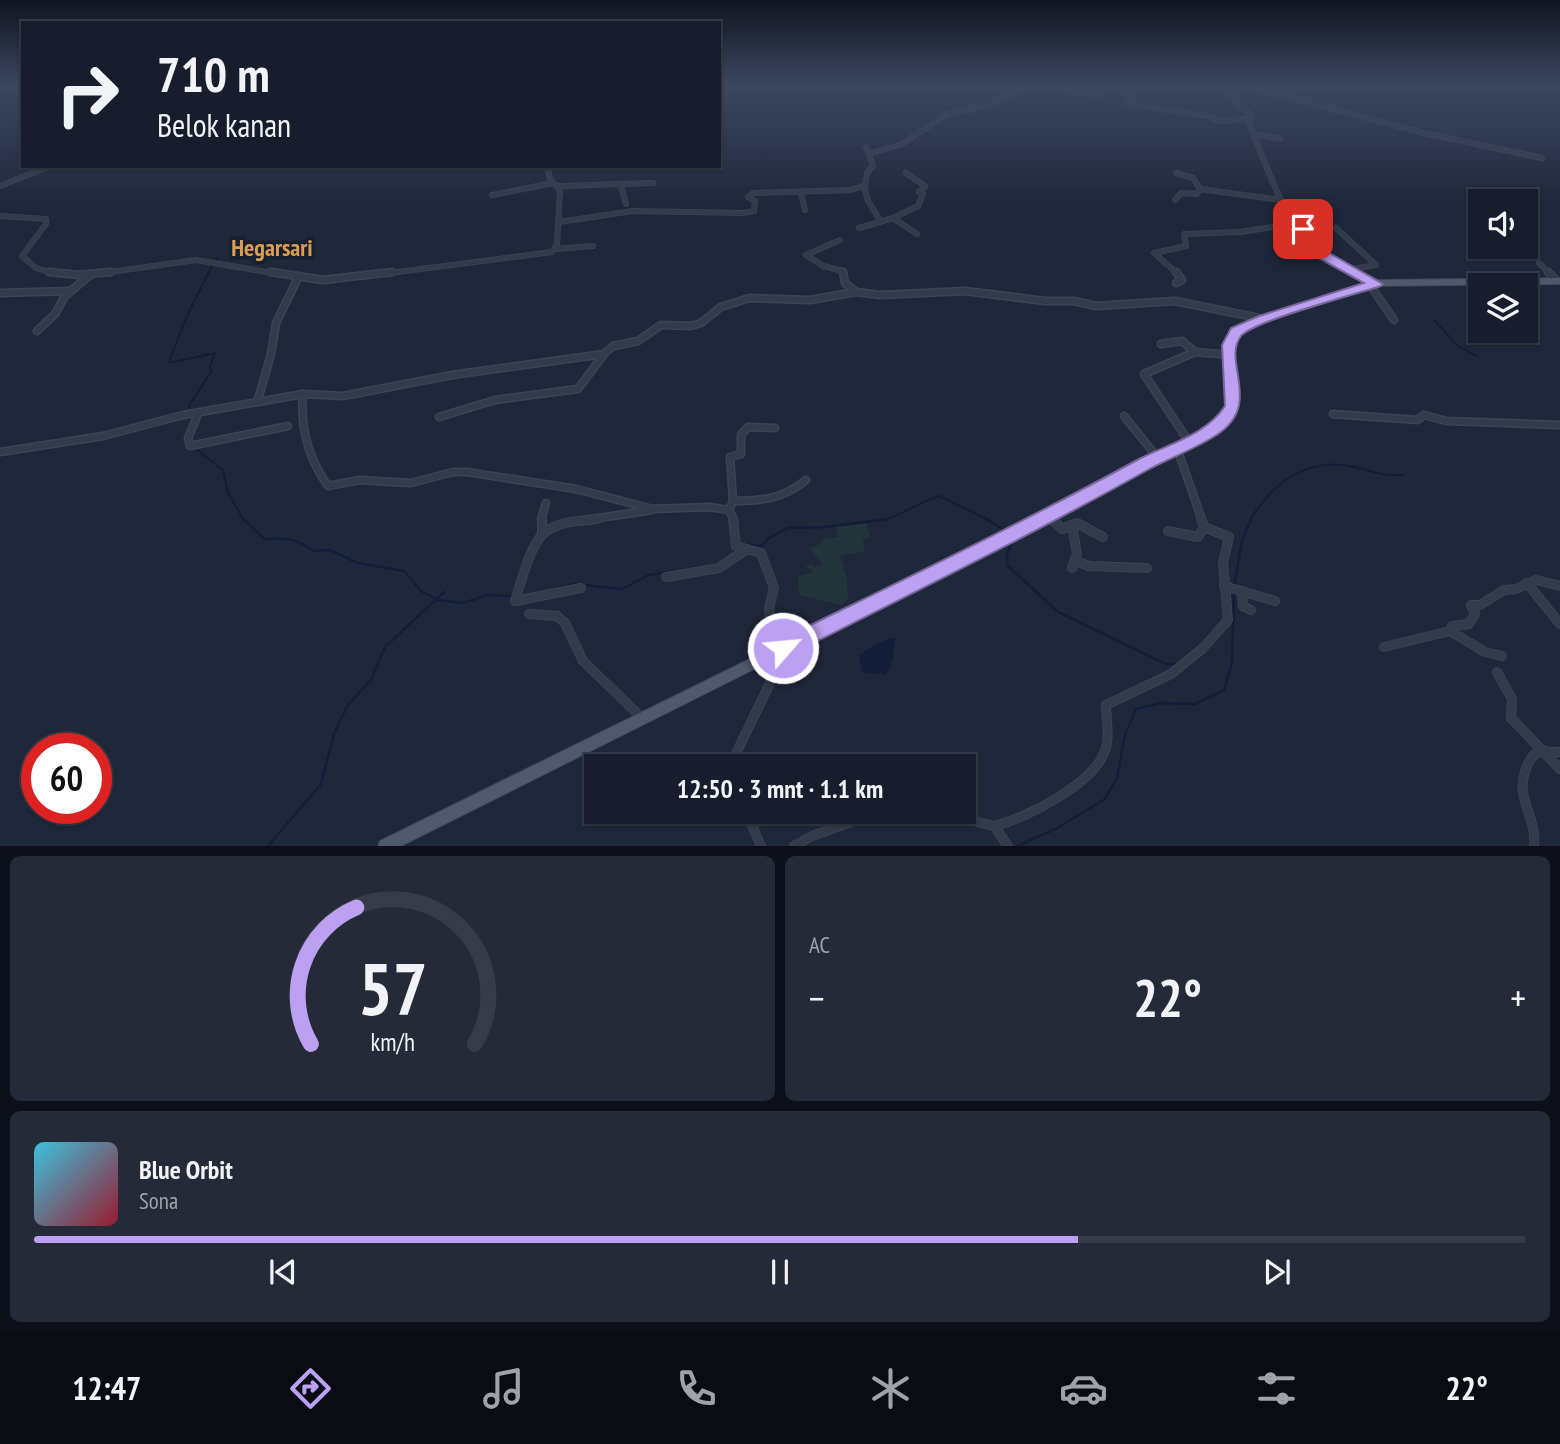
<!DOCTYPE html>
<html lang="id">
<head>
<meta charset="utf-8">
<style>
  :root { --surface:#171d2c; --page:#242a38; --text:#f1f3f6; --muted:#9ea2a9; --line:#363b48; --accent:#bca0f2 }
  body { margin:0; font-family:"PT Sans Narrow",sans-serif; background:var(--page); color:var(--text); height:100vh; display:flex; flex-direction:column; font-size:26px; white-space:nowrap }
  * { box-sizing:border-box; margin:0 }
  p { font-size:23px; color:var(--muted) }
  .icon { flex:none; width:38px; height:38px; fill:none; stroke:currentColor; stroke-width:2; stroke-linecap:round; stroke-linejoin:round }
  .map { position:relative; height:846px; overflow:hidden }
  .panel { display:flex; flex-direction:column; gap:10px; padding:10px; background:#0d1018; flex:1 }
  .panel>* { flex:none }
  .guide { position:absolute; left:21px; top:21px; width:700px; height:147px; border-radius:0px; box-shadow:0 2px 5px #0004,0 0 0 2px var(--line); background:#171d2c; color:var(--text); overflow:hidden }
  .buttons { position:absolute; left:1468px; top:189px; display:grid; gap:14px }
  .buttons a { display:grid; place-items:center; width:70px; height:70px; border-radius:0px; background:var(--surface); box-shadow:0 2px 5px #0004,0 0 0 2px var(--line); font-size:35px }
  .speed { position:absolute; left:21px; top:733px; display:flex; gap:14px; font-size:35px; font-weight:700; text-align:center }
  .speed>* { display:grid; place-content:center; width:91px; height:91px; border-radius:50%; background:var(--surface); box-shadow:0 2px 5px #0004,0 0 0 2px var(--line); line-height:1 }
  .speed .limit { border:10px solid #d22; background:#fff; color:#111 }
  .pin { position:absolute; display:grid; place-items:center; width:60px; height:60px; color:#fff; margin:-30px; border-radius:14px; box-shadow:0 4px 10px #0006 }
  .me { position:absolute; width:77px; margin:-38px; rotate:63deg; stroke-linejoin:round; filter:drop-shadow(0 0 5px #0008) }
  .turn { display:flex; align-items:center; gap:24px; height:147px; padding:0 21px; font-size:32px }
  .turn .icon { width:91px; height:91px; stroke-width:2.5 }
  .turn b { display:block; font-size:49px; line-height:60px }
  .big { font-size:52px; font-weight:700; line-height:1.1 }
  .panel .tile { flex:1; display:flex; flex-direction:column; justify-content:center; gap:10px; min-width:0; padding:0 24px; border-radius:10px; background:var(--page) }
  .panel .dial { align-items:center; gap:0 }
  .dial svg { height:182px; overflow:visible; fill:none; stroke:var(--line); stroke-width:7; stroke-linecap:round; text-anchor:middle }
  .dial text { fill:var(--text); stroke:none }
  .song { display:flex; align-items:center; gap:21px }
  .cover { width:84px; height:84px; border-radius:10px; background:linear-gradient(135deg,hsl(190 70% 55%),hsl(350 70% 35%)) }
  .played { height:7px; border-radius:4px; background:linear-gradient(90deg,var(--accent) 70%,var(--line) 70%) }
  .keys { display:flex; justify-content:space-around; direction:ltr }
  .heat { display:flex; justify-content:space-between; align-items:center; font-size:38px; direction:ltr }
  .panel .tiles { flex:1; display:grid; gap:10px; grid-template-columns:1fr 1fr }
  .tile:last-child { grid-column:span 2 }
  .trip { position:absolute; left:584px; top:754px; width:392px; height:70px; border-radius:0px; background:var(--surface); box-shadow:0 2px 5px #0004,0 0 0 2px var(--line); font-weight:700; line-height:70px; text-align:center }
  .menu { display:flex; height:112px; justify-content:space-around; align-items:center; background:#090c12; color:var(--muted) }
  .menu .icon { width:49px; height:49px }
  .menu .active { color:var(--accent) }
  .menu b { font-size:32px; color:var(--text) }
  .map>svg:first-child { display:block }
</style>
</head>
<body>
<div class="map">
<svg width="1560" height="846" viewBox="0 0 1560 846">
  <rect width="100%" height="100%" fill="#1f273a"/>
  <polygon fill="#21353b" points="866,521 870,538 863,540 865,552 840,555 847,579 848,599 842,605 799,595 798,576 814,572 805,566 812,564 815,567 823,564 810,549 823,542 822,539 838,537 836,525"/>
  <path fill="#121d38" d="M895,638L893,660L886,675L862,672L859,656C869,647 880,640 895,638Z"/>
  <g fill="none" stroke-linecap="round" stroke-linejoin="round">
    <g stroke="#121d38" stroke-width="2">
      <polyline points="1434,320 1458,346 1476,356"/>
      <path d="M190,411L189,406L211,372L210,366L215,353L169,363C178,336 188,312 202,286C208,276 209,267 218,258"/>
      <polyline points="195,448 223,470 228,493 244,520"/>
      <path d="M883,520C903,515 919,502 939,496L989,520"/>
      <path d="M1250,520C1272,484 1305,458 1350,466C1369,470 1384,477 1404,475"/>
    </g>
    <g stroke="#121d38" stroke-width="2.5">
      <path d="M243,519L265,539C285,538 297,538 313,551L330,550L358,563L404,571L421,591L438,600L463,603L488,595L511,596"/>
      <polyline points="986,519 1009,533"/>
      <polyline points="1013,540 1007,554 1007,565 1058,612 1166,664 1176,664"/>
      <polyline points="746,545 761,546 769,538 788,528 825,527 889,519"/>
      <polyline points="1234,586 1242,541 1251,519"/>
      <polyline points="551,590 575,584 622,589 649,575 719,564"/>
      <polyline points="1199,647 1211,633"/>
      <polyline points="268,846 321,784 334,734 347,706 371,680 385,647 444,592"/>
      <polyline points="1018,846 1057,828 1105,799 1117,778 1125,735 1136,709 1161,703 1195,704 1224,690 1232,663 1234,592"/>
    </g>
    <g stroke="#3c4354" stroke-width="6">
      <g id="street-far2">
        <polyline points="1051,87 1099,95"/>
        <path d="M1224,87L1240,107L1252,115L1248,121C1266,163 1280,212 1312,246C1324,259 1342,266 1358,274"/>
        <polyline points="1250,87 1420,132 1542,158"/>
        <polyline points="1181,90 1181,87 1225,89"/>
        <polyline points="1127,95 1128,104 1208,116 1219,121 1250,119"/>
        <polyline points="1254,134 1280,139"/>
        <polyline points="869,154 902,144 947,114 986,106 1023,87"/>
        <polyline points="1176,173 1193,178 1200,189"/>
        <polyline points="621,185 626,204"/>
        <polyline points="0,186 50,166"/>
        <polyline points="559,186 653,183"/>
        <polyline points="864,186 868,201 880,220"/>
        <polyline points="801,192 805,210"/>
        <polyline points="492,195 553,183"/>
        <polyline points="1175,200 1181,193 1197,194 1200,189 1281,200"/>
        <polyline points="1287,207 1310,206"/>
        <polyline points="0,216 46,219 46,224 22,256 36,268 55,274"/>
        <polyline points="893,218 918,206 923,194 919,192 925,186 906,173"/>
        <polyline points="559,222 633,211 744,213 754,211 755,201 748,197 753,193 851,190 865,185 867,173 873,166 866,147"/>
        <polyline points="859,228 893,218 917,234"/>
        <polyline points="1336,228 1376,265 1347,270"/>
        <polyline points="840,240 806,255 823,266 843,271 843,274"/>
        <polyline points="556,249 593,246"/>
        <polyline points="1539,263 1550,274"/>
        <polyline points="96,274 196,260 279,274"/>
        <polyline points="382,274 552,252 557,245 560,190 550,179 547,166"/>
        <polyline points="1178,274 1154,253 1186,246 1184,234 1240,232 1299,223"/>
      </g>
    </g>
    <g stroke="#3c4354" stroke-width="9">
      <g id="street-far1">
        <polyline points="49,272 79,275 111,272"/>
        <polyline points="271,272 323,280 392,272"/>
        <polyline points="843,272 845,283 856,292"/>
        <polyline points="1354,272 1376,283"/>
        <polyline points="1548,272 1557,281"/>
        <polyline points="1176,283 1182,280 1176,272"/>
        <polyline points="1370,285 1394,320"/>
        <polyline points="0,293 70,291"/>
        <polyline points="37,331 55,314 65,296 91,274"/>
        <polyline points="1161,344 1182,341 1195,352 1230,355"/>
        <polyline points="258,400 271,354 276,323 299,276"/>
        <polyline points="199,412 188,438 190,446 288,426"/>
        <polyline points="1333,414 1417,420 1424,415 1446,421 1560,425"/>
        <polyline points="1124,416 1157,457"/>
        <polyline points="439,417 495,400 578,389 604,354"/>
        <polyline points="1189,442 1144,374 1195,352"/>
        <polyline points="1177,448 1202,520"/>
        <polyline points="0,452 103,436 183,415 303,394"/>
        <path d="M733,501C762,501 783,499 806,480"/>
        <polyline points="729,510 733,501 730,457 741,454 741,435 748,427 775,428"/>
        <polyline points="1050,516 1054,520"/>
        <polyline points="541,520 546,503"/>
        <polyline points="586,520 652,510"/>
        <path d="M734,520L729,510L709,507L653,509L576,489L467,472H453L411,483L359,480L328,486C308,458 300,428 303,394L343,396L452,375L604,354L613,346L638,341L661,325L691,326L701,323L721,307L749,298L810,300L856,292L880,295L965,291L1045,301H1074L1096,306L1175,301L1264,319"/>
      </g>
    </g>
    <g stroke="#3c4354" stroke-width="10">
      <g id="street">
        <polyline points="542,519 542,533"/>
        <polyline points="733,519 736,546 761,553 774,588 769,608 773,653"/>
        <polyline points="1052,519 1062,529 1077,523 1103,537"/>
        <polyline points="1201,519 1204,527"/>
        <polyline points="1072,525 1077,554 1072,568"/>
        <polyline points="1076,561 1089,566 1147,568"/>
        <polyline points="666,577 719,568 747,549"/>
        <polyline points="1527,583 1560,624"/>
        <polyline points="1224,586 1275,601"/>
        <path d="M581,588L515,601C521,583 531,539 548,530C562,521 581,521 597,519"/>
        <polyline points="1242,591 1243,606 1251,610"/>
        <polyline points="529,614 557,616 565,623 583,661 642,718"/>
        <polyline points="1450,631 1485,652 1502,656"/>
        <polyline points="1384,647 1450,631 1452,626 1469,624 1475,614 1471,605 1480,605 1504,590 1516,589 1536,580 1560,586"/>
        <polyline points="1497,672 1512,699 1511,718 1560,769"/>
        <polyline points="1546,752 1560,752"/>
        <polyline points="730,766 772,679 767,657"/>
        <polyline points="746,812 761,846"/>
        <polyline points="938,812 994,826 1008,846"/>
        <path d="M994,826C1027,818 1096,783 1106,748C1110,735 1106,719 1106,705L1171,674L1203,648L1228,620L1223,563L1229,537L1204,527L1198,537L1168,531"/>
        <polyline points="794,846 812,836 879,812"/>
        <path d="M1534,846C1537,813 1512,799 1528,764C1532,756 1535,752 1544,750"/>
      </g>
    </g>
    <g stroke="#3c4354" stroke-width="2">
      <path id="primary" d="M1560,278V284L1377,286L1250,327C1246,330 1241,333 1238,337C1223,359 1248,391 1233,415C1218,441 1169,456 1142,469C1112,485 1083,502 1054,519L401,846H378L380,841L1046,513C1075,497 1103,481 1132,466C1155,454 1213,434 1225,412C1244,381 1203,353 1244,323L1376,280Z"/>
    </g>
    <use href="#street-far2" stroke="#333a4a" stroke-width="4.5"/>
    <use href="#street-far1" stroke="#333a4a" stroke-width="6"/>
    <use href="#street" stroke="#333a4a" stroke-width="8"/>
    <use href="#primary" fill="#50586b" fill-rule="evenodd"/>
  </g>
  <linearGradient id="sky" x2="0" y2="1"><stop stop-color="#111520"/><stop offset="0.42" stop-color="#3c4760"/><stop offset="1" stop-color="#3c4760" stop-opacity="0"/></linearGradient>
  <rect width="1560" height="205" fill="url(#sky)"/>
  <path fill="#bca0f2" stroke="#7a689d" stroke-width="2" d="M1303,225L1307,227L1324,250L1383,284L1381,286C1357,294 1253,321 1241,336C1221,362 1265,405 1215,436C1193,450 1167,459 1144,472C1028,537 908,595 790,655L783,657L776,655L773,648L776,642C898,582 1020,524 1139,459C1168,444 1206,435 1225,406L1222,345L1231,328L1259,316L1364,283L1315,256L1296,229Z"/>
  <g text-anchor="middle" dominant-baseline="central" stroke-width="7" stroke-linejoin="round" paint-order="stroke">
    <g font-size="24" font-weight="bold" fill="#dc9e53" stroke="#181f2f">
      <text x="272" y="247">Hegarsari</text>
    </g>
  </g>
</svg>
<div class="buttons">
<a><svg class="icon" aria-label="sound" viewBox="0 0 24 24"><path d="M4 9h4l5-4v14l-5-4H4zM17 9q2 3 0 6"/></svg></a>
<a><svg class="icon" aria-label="layers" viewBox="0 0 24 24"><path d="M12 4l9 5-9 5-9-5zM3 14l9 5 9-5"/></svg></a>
</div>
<div class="speed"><div class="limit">60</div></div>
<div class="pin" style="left:1303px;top:229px;background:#d93025"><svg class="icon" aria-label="arrive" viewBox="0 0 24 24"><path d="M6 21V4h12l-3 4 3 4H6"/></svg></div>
<svg class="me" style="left:783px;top:648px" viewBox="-20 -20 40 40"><circle r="17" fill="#bca0f2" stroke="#fff" stroke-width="3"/><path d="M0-11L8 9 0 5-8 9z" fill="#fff"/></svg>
<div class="trip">12:50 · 3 mnt · 1.1 km</div>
<div class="guide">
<div class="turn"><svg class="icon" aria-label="right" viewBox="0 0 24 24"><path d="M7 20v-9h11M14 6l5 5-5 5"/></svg><div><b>710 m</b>Belok kanan</div></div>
</div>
</div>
<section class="panel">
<div class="tiles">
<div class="tile dial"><svg viewBox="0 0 100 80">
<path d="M14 69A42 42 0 1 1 86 69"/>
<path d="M14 69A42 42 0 0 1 34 9" stroke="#bca0f2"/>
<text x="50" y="56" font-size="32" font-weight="700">57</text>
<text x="50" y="72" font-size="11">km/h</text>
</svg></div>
<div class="tile"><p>AC</p>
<div class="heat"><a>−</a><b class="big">22°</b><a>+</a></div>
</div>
<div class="tile">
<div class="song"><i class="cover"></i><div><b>Blue Orbit</b><p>Sona</p></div></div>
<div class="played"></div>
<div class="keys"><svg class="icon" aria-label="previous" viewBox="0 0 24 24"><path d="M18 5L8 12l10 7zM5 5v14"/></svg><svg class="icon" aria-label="pause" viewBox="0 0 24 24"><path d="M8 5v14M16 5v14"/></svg><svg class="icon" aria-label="next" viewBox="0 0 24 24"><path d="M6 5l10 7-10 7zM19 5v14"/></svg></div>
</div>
</div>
</section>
<nav class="menu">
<b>12:47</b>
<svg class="icon active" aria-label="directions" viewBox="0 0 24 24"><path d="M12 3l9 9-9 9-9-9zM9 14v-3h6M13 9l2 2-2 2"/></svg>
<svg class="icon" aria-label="music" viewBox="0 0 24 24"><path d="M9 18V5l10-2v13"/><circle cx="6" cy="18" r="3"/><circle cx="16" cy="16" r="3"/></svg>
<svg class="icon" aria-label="phone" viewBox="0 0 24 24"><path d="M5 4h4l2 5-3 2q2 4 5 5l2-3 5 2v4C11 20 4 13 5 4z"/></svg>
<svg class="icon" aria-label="climate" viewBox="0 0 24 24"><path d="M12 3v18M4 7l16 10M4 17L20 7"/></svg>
<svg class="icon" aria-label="car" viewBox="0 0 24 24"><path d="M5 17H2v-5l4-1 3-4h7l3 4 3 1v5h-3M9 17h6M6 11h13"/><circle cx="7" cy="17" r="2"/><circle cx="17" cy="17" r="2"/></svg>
<svg class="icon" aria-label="filters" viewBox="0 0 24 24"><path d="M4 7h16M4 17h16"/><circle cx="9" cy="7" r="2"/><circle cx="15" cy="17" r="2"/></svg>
<b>22°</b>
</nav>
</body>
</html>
